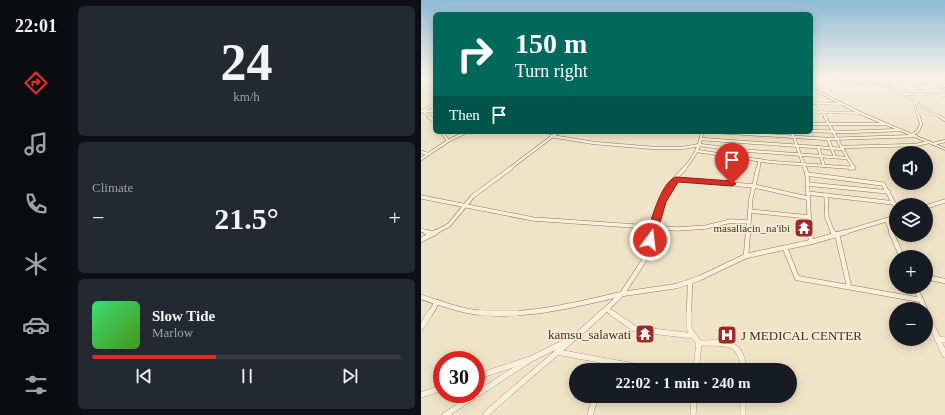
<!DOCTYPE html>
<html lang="en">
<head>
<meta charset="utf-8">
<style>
  :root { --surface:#171b24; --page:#242831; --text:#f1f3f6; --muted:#9ea1a6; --line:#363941; --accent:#d93025 }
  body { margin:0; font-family:"Times New Roman",serif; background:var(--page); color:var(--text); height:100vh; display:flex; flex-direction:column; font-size:15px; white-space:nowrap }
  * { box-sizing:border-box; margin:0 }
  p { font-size:13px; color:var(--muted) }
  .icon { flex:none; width:22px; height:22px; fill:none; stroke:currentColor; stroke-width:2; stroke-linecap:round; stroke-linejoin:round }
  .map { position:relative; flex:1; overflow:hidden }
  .side { display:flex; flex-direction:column; gap:6px; padding:6px; background:#0d0f14; width:349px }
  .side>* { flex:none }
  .banner { position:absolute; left:12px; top:12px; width:380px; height:122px; border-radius:6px; box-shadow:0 2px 10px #0003; background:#00695c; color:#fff; overflow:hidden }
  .buttons { position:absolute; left:468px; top:146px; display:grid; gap:8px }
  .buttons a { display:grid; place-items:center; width:44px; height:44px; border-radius:50%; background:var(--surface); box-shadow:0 2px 10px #0003; font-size:20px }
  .speed { position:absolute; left:12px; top:351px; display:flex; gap:8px; font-size:20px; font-weight:700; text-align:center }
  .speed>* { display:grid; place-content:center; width:52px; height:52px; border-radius:50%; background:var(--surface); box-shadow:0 2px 10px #0003; line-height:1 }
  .speed .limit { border:6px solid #d22; background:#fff; color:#111 }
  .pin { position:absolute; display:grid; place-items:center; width:34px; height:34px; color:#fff; margin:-41px -17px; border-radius:50% 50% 50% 0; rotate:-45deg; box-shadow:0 0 4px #0007 }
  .pin .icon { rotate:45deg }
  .me { position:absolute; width:44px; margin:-22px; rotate:15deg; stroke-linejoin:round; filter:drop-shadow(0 0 3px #0008) }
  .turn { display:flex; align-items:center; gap:14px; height:84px; padding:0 16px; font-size:18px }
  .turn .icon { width:52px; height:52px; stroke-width:2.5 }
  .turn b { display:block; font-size:28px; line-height:34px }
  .then { display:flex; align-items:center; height:38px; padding:0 16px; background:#0003; gap:8px; font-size:15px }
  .big { font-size:30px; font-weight:600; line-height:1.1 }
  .side .widget { flex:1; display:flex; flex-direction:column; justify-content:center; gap:6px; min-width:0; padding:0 14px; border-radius:6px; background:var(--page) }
  .side .dial { align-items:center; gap:0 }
  .dial b { font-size:52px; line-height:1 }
  .song { display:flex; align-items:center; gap:12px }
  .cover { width:48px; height:48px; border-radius:6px; background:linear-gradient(135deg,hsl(140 70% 55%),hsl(100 70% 35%)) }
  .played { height:4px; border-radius:2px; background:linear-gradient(90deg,var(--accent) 40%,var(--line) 40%) }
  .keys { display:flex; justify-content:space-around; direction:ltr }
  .heat { display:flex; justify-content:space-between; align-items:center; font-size:22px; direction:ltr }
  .trip { position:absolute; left:148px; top:363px; width:228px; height:40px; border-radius:20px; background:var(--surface); box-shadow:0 2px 10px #0003; font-weight:600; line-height:40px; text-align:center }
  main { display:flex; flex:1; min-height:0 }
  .menu { display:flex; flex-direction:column; width:72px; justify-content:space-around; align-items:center; background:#090b0e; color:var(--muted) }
  .menu .icon { width:28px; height:28px }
  .menu .on { color:var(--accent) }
  .menu b { font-size:18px; color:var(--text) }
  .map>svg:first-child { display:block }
</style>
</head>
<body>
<main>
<nav class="menu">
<b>22:01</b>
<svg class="icon on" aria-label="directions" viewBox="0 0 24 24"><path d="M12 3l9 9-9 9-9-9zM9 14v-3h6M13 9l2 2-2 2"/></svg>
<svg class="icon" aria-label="music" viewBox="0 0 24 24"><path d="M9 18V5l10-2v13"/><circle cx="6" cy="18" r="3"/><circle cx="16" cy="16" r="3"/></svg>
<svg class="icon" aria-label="phone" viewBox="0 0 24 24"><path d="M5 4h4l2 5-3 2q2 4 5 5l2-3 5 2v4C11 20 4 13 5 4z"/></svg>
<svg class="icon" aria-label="climate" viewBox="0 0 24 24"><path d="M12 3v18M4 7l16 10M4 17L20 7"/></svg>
<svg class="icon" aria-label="car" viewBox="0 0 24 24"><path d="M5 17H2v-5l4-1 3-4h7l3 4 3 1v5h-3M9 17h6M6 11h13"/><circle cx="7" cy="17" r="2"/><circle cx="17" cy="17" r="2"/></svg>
<svg class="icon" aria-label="filters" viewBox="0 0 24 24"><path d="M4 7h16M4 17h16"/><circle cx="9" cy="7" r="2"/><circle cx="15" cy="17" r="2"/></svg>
</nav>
<section class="side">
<div class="widget dial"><b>24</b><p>km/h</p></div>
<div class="widget"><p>Climate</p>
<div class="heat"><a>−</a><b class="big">21.5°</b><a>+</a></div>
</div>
<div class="widget">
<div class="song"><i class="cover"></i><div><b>Slow Tide</b><p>Marlow</p></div></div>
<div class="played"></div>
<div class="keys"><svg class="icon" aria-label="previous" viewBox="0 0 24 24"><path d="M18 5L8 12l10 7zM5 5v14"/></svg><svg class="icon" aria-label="pause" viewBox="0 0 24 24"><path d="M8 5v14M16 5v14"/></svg><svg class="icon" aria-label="next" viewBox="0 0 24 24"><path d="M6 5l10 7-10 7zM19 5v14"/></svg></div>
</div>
</section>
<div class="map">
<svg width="524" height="415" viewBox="0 0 524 415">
  <rect width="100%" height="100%" fill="#f0e4c8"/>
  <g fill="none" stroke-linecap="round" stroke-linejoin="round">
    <g stroke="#8d765c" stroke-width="2.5">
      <g id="street-far4">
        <polyline points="452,77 521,118"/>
        <polyline points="515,77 524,90"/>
        <polyline points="390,79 462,84"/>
        <polyline points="459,81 519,83"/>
        <polyline points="481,94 524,95"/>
        <polyline points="497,94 500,96 493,104 498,118"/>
        <polyline points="390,103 419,104"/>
        <polyline points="397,103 405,118"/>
        <polyline points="2,111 10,118"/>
        <polyline points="3,111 14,111"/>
        <polyline points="0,112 14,104"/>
        <polyline points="390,112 439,113"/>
      </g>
    </g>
    <g stroke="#8d765c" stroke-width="3.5">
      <g id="street-far3">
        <polyline points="8,117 14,122"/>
        <polyline points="519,117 524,120"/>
        <polyline points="390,124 463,124"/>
        <polyline points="390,131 426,132 478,130"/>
        <polyline points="21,132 27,141"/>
        <polyline points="296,132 407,139 495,136"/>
        <polyline points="371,132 384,169"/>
        <polyline points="491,135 497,131 500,124 498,117"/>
        <polyline points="130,136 173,143 233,148 261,148 279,145 317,150 425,158 426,157 404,117"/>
        <polyline points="280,139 422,149"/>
        <polyline points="407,139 414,157"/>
        <polyline points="512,144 524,141"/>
        <polyline points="397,147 403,166"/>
        <polyline points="421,147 495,145 508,142"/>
        <polyline points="276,151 350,162 433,168 426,157"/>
        <polyline points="0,152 7,154"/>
        <polyline points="0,159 27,141 45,132"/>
        <polyline points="88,169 137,132"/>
        <path d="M263,169C273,157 279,147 281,132"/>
        <polyline points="337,169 339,160"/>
      </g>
    </g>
    <g stroke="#8d765c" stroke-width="4.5">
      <g id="street-far2">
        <polyline points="384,168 386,174 389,233"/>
        <polyline points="429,168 433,168"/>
        <polyline points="386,174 462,184 475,207"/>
        <polyline points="255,179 333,186 386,198"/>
        <polyline points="386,184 468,192"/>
        <polyline points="386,193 473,203"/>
        <polyline points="405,195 406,218 412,233"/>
        <polyline points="0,197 112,219 257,229 285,227 310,221 327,222"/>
        <polyline points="505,207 524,201"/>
        <polyline points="329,211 388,217"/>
        <polyline points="466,221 471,233"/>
        <polyline points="0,230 8,233"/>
        <polyline points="13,233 28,225 52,196 90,168"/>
        <polyline points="231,233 241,202 250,183 264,168"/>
        <polyline points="327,233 330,198 337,168"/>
        <polyline points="421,233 475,217"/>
      </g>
    </g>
    <g stroke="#8d765c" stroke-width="5.5">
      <g id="street-far1">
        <polyline points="5,232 12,234"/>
        <polyline points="389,232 390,242"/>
        <polyline points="412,232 413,235"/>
        <polyline points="470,232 481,257"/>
        <polyline points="416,234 428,286"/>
        <polyline points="0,240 15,232"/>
        <polyline points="364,248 376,278 500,300"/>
        <polyline points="325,256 327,232"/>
        <polyline points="505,277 524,281"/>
        <polyline points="494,287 504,309"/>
        <path d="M0,297C16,302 31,308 47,311C98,320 152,305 201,294L222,262L232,232"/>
        <polyline points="186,309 192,314"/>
        <polyline points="505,312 506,314"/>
        <polyline points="9,314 16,302"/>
        <polyline points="180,314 201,294 256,286 279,278 325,256 390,242 425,232"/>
        <polyline points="268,314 269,282"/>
      </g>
    </g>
    <g stroke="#8d765c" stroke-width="6">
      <g id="street">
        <polyline points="60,313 96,313"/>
        <polyline points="191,313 214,329 273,336"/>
        <polyline points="268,313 268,329 278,343 275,370"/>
        <polyline points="505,313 524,355"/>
        <polyline points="0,327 9,313"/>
        <polyline points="517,339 524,340"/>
        <path d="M278,343C304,343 320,339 323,370"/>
        <polyline points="136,352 234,370"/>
        <polyline points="183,370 185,361"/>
        <polyline points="55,377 112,358 150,339"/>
        <polyline points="0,395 21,388"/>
        <polyline points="322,396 322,415"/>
        <polyline points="24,415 107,361"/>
        <path d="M64,415C102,380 143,348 181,313"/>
        <polyline points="169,415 175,396"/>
        <polyline points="272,415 273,396"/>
      </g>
    </g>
    <g stroke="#6f573f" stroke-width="1">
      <polygon id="secondary" points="390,87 440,112 524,148 524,150 438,114 390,89"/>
    </g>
    <use href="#street-far4" stroke="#faf1dc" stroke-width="2"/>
    <use href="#street-far3" stroke="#faf1dc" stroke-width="2.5"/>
    <use href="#street-far2" stroke="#faf1dc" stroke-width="3.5"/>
    <use href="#street-far1" stroke="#faf1dc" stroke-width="4.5"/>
    <use href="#street" stroke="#faf1dc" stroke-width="5.5"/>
    <use href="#secondary" fill="#faf1dc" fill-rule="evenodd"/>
  </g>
  <linearGradient id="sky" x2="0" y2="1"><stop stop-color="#8fbad6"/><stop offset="0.57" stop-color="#f8f3e6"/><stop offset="1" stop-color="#f8f3e6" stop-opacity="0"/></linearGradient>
  <rect width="524" height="135" fill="url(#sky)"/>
  <path fill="#d93025" stroke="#8d1f18" d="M255,177L311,181L315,184L311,186L257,182L245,202L234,240L233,242H226L224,240C229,225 239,182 255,177Z"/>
  <defs>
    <g id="temple-square" transform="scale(1)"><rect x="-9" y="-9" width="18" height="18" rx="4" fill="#9e2a2b" stroke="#f7eed8"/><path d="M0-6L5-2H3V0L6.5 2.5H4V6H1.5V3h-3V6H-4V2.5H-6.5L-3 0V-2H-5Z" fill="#fff"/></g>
    <g id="hospital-square" transform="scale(1)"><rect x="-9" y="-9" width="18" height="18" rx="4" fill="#9e2a2b" stroke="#f7eed8"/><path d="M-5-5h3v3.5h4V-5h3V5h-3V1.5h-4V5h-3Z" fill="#fff"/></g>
  </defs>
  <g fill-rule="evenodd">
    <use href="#temple-square" x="383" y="228"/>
    <use href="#temple-square" x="224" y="334"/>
    <use href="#hospital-square" x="306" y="335"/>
  </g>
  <g text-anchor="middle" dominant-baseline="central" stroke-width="3" stroke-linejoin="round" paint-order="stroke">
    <g font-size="11" fill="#3d2e20" stroke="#f7eed8" text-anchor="end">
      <text x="369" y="228">masallacin_na'ibi</text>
    </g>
    <g font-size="13" fill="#3d2e20" stroke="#f7eed8" text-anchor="end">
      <text x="210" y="334">kamsu_salawati</text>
      <text x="320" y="335" text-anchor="start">J MEDICAL CENTER</text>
    </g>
  </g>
</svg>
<div class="buttons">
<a><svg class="icon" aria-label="sound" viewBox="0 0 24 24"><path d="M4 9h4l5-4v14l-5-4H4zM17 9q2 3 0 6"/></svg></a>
<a><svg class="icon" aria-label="layers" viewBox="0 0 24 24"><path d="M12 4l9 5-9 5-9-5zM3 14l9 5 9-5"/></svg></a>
<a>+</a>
<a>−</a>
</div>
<div class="speed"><div class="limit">30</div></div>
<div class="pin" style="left:311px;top:184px;background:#d93025"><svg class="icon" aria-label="arrive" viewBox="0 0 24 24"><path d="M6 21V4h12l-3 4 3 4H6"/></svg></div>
<svg class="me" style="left:229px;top:240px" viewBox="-20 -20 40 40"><circle r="17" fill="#d93025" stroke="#fff" stroke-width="3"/><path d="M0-11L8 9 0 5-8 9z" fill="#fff"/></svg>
<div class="trip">22:02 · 1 min · 240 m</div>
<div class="banner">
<div class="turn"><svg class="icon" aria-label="right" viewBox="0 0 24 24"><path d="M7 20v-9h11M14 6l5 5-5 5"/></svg><div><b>150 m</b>Turn right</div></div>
<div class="then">Then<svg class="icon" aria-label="arrive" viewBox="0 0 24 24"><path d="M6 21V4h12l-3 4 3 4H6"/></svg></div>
</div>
</div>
</main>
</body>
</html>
